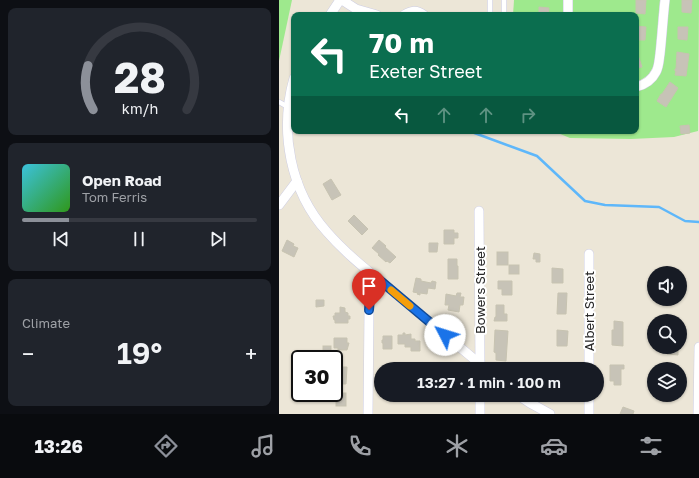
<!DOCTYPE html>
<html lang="en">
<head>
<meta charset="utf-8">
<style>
  :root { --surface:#171b24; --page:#20242c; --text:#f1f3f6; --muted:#9ea1a6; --line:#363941; --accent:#8c9099 }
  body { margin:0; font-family:"Golos Text",sans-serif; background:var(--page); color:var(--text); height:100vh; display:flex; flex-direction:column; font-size:15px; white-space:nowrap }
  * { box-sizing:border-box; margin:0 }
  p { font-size:13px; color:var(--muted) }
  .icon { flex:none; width:22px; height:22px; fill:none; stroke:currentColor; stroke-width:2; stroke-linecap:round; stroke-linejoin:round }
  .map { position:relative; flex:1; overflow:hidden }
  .drawer { display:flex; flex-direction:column; gap:8px; padding:8px; background:#0d0f14; width:279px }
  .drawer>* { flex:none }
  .banner { position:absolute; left:12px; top:12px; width:348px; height:122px; border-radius:8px; box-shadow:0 1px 3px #0004; background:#0b6e4f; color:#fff; overflow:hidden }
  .fabs { position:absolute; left:368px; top:266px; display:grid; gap:8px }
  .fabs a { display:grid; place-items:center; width:40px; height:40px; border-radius:50%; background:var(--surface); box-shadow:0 1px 3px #0004; font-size:20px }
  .speed { position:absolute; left:12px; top:350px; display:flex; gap:8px; font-size:20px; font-weight:700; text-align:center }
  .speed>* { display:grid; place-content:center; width:52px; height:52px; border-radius:50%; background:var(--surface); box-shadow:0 1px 3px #0004; line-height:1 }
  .speed .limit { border:2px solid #111; border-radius:6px; background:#fff; color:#111 }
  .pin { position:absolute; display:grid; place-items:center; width:34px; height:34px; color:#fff; margin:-41px -17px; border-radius:50% 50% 50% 0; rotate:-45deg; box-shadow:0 0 4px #0007 }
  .pin .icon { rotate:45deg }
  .me { position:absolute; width:44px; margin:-22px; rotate:310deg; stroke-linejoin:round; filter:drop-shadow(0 0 3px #0008) }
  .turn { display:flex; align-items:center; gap:14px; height:84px; padding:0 12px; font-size:18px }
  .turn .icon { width:52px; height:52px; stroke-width:2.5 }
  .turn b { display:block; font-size:28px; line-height:34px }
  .lanes { display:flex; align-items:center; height:38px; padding:0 12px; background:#0003; justify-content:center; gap:20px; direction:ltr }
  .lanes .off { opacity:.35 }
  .big { font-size:30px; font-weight:600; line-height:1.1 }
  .drawer .card { flex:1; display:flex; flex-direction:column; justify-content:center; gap:6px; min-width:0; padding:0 14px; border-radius:8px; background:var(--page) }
  .drawer .dial { align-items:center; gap:0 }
  .dial svg { height:104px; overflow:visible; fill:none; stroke:var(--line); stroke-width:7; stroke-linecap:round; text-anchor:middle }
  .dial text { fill:var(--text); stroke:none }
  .song { display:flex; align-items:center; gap:12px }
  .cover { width:48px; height:48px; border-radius:6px; background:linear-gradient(135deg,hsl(190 70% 55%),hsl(110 70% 35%)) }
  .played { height:4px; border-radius:2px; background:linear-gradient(90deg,var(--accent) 20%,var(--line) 20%) }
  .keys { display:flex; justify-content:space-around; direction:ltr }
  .heat { display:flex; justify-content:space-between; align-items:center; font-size:22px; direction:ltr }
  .trip { position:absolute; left:95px; top:362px; width:230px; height:40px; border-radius:20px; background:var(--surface); box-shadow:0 1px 3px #0004; font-weight:600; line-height:40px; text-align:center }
  .dock { display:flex; height:64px; justify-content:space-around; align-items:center; background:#090b0e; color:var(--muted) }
  .dock .icon { width:28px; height:28px }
  .dock .active { color:var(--accent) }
  .dock b { font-size:18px; color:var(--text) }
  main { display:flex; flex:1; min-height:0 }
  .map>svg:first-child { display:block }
</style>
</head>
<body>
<main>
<section class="drawer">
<div class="card dial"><svg viewBox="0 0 100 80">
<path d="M14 69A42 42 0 1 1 86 69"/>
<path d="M14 69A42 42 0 0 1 10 35" stroke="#8c9099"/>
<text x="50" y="56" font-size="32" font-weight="700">28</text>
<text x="50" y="72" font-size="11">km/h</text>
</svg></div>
<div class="card">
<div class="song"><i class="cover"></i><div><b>Open Road</b><p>Tom Ferris</p></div></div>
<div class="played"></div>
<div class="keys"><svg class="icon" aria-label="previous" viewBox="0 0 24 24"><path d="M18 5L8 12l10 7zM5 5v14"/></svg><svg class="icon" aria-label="pause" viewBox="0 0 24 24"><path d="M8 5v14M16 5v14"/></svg><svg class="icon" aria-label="next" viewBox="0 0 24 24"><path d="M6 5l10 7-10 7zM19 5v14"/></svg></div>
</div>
<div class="card"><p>Climate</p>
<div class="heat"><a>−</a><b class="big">19°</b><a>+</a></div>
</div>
</section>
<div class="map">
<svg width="420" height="414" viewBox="0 0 420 414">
  <rect width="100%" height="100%" fill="#ece6d7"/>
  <g fill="#9ee98d">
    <polygon points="0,0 13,0 0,61"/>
    <polygon points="235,0 285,0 284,15 234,15"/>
    <path d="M293,0H381L376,61C373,72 368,78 357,82V15H293Z"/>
    <polygon points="389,0 420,0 419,131 395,137 352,139 291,138 274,131 357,131 357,91 371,85"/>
  </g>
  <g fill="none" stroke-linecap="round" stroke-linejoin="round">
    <polyline stroke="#5eb7fa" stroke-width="2.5" points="190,131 258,156 306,201 326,205 380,207 406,221 420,222"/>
  </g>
  <g fill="#c7c3b7" stroke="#c7c3b1">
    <polygon points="357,0 367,0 366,14 357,13"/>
    <polygon points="403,0 413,0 412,13 403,12"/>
    <polygon points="260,7 270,8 269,15 260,15"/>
    <polygon points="357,26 367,27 366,40 357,40"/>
    <polygon points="399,27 409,27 408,40 399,39"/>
    <polygon points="398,52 410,54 407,76 396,75 397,71 396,71 396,69 397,69"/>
    <polygon points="357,55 359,55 363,67 357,68"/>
    <polygon points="391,82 399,88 387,107 378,101 382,94 383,94"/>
    <polygon points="410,125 411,133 402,134 401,126"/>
    <polygon points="52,179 62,195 53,200 44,184"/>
    <polygon points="75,215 89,229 83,235 69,221"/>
    <polygon points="165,230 175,230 175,233 179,233 179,238 175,238 175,244 165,244"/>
    <polygon points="8,240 15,244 14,246 19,248 15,257 3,251"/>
    <polygon points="100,240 107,246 106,247 117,257 111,263 108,261 107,262 99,255 100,254 93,248"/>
    <polygon points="150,243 159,243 158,252 150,252"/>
    <rect x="218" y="252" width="11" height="13"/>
    <polygon points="255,253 261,254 261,262 257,262 257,259 254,259"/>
    <polygon points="169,259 178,259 178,266 179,266 179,279 169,279"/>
    <rect x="230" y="265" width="10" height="9"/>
    <polygon points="273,268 284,269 284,283 273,283"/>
    <polygon points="137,278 142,279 142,281 152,283 153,281 157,282 156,289 149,288 148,294 141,293 141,295 138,294 139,293 134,292"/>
    <polygon points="219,281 233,281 233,295 223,295 223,289 219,289"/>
    <polygon points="178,293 182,293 181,297 185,297 184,305 181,305 180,312 169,310 170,305 166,305 167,294 177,296"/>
    <polygon points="279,293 288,293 287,314 278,314"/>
    <polygon points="37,300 45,300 45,306 37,307"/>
    <polygon points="217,305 225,305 225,314 228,314 228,321 215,321 216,317 217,317"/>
    <polygon points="61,307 66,308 66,312 69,313 69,316 71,316 71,319 69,319 69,323 56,323 56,320 55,320 54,316 56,316 56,313 61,313"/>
    <polygon points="335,321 344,322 344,346 333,345 333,330 335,330"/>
    <polygon points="216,330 229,331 227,361 217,360 217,353 215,352"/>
    <polygon points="278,330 289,331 288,346 278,346"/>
    <polygon points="124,333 126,333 126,335 132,334 132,339 136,339 136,341 141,341 141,351 132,351 132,347 126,347 126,344 119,344 119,335 124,335"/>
    <polygon points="104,336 113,336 113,349 104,349 104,343 103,343 103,340 104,340"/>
    <polygon points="55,338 68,338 68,343 70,343 68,350 59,350 59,348 55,348"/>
    <rect x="44" y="346" width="8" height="7"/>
    <polygon points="382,347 399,347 399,355 388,354 388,352 382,351"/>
    <polygon points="331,365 345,365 345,369 342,369 342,385 335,385 335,381 331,381"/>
    <polygon points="55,367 68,367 67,384 62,384 62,379 58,379 58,374 55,374"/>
    <rect x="57" y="393" width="10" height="13"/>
    <polygon points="108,395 121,395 121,401 110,400 110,395"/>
    <polygon points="344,407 355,411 354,414 341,414"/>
  </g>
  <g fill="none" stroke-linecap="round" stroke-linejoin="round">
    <g stroke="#cdcde3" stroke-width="5.5">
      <g id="lane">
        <polyline points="211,15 211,0"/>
        <polyline points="225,15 225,0"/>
        <polyline points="0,102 9,107"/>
      </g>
    </g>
    <g stroke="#cdcde3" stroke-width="10">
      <g id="street">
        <polyline points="63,0 77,9 98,15"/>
        <polyline points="51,15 61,0"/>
        <path d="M125,15C132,11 137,9 145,15"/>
        <polyline points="289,15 289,0"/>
        <path d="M15,78C0,131 11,191 48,232C68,255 93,274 116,293C146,318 177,344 207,369"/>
        <path d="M357,87C365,85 373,80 377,72C380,67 380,60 381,54C383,36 384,18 386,0"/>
        <polyline points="0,205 18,181"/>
        <polyline points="200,211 201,368"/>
        <polyline points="310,369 310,254"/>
        <polyline points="201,395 201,414"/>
        <polyline points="239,395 251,403 271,414"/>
        <polyline points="89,414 90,310 91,296 97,277"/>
        <polyline points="310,414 310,395"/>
        <polyline points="419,414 420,347"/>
      </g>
    </g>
    <use href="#lane" stroke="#fff" stroke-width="4.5"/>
    <use href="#street" stroke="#fff" stroke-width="9"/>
  </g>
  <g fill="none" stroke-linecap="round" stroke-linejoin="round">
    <g stroke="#114b97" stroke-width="10">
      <polyline id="route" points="90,310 91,296 97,277 166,335"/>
    </g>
    <use href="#route" stroke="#1a73e8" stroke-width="7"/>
    <polyline stroke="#f59e0b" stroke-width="7" points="112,290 131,306"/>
  </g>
  <g text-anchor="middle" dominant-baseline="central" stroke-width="4" stroke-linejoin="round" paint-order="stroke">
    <g font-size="13" fill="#282828" stroke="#fff">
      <text transform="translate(201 290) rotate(-90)">Bowers Street</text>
      <text transform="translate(310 311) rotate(-90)">Albert Street</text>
    </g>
  </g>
</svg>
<div class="fabs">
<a><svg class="icon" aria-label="sound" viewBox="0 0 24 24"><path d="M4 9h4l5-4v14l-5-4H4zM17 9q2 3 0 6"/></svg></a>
<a><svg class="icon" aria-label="search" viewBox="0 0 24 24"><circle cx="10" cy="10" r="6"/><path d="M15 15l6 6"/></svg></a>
<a><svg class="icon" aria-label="layers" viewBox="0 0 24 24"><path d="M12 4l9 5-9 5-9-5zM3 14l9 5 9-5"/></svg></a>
</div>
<div class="speed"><div class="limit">30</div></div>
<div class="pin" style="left:90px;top:310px;background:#d93025"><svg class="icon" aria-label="arrive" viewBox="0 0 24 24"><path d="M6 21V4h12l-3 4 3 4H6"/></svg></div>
<svg class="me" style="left:166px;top:335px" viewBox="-20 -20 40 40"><circle r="19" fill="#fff"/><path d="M0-13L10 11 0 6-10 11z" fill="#1a73e8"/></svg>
<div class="trip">13:27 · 1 min · 100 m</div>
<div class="banner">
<div class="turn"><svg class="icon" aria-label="left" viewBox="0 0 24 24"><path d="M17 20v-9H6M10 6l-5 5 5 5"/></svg><div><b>70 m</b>Exeter Street</div></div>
<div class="lanes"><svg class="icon" aria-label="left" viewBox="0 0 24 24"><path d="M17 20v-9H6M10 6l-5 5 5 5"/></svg><svg class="icon off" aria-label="ahead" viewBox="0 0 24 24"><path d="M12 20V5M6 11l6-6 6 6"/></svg><svg class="icon off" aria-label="ahead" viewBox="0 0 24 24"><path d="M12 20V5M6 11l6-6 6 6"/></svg><svg class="icon off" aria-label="right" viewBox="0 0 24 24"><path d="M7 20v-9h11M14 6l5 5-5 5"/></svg></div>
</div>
</div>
</main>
<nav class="dock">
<b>13:26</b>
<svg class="icon active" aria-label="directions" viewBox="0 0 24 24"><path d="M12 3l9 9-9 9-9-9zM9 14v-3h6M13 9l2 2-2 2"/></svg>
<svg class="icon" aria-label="music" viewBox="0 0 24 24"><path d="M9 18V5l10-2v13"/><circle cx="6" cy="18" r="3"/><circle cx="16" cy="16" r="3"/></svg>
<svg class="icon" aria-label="phone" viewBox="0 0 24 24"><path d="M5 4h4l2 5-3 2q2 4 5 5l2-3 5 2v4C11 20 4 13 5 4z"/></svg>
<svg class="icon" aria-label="climate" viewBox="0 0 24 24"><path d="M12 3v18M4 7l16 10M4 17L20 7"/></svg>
<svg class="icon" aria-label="car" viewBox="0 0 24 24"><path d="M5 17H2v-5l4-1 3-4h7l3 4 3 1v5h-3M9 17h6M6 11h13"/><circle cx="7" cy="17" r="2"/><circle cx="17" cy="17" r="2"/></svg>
<svg class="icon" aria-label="filters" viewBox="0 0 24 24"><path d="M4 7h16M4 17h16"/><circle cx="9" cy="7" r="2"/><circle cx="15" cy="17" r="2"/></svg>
</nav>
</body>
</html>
